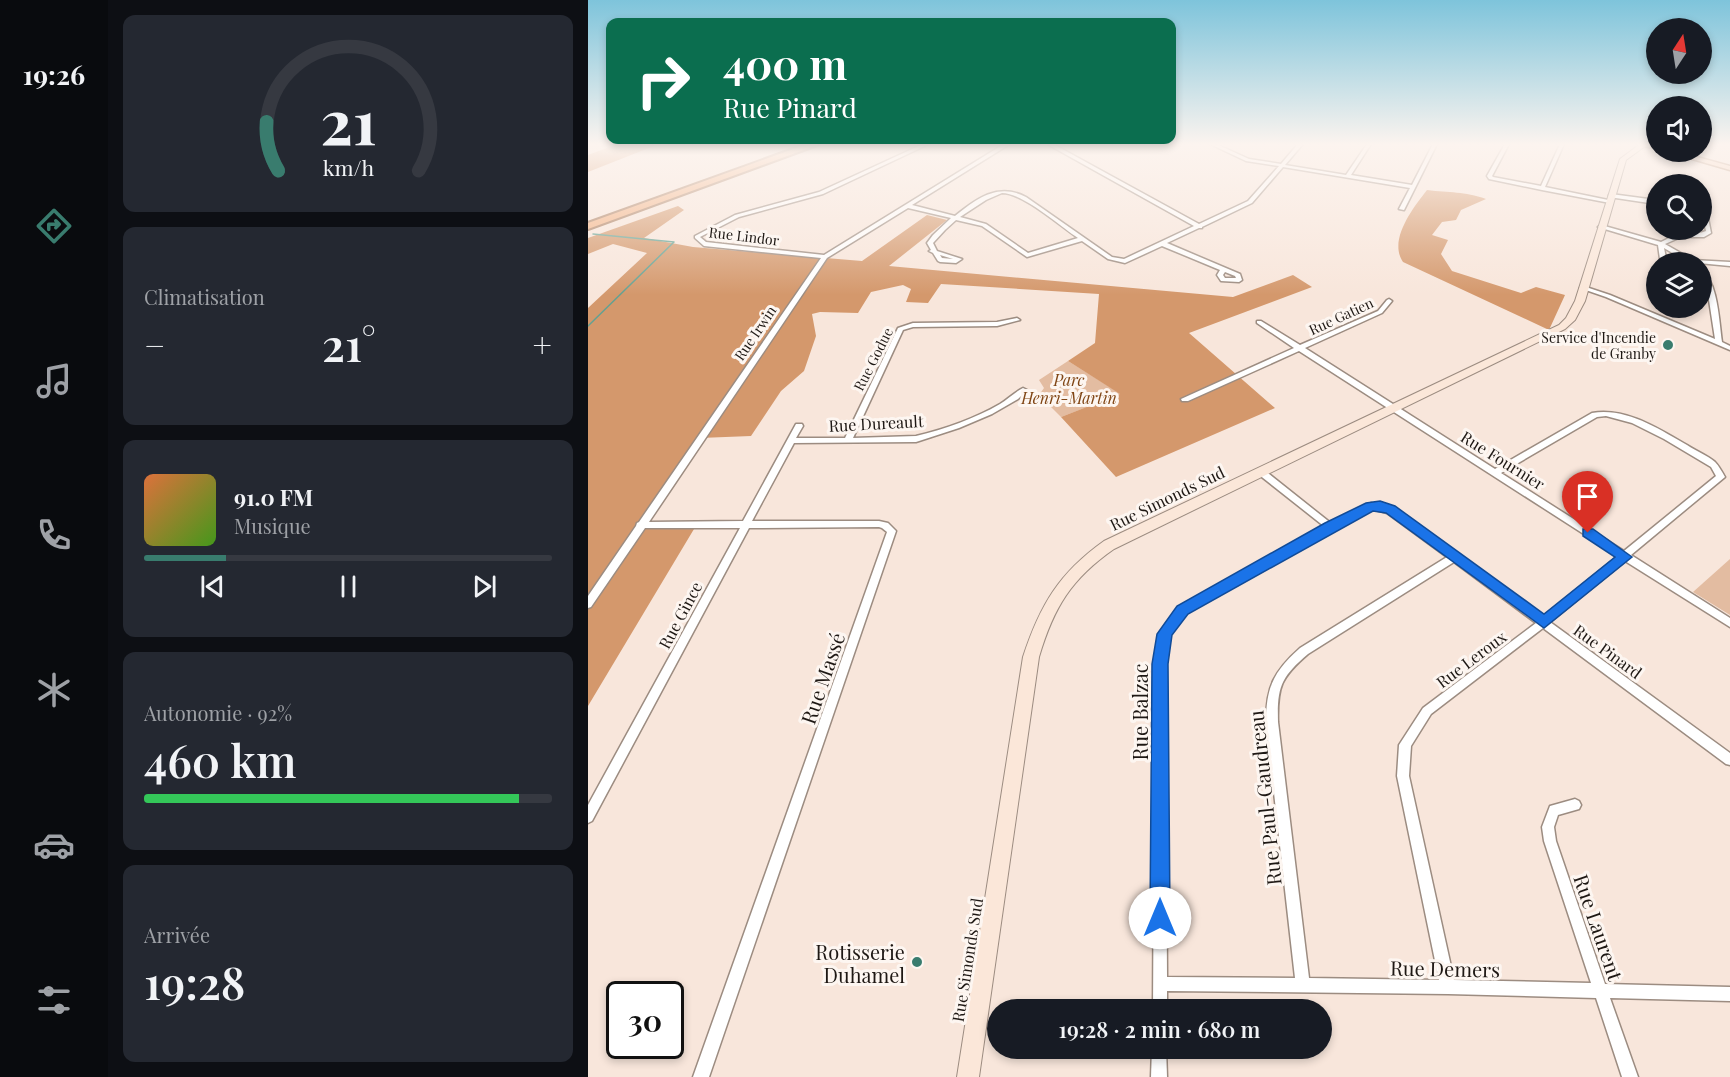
<!DOCTYPE html>
<html lang="fr">
<head>
<meta charset="utf-8">
<style>
  :root { --surface:#171b24; --page:#242831; --text:#f1f3f6; --muted:#9ea1a6; --line:#363941; --accent:#397c6e }
  body { margin:0; font-family:"Playfair Display",serif; background:var(--page); color:var(--text); height:100vh; display:flex; flex-direction:column; font-size:22px; white-space:nowrap }
  * { box-sizing:border-box; margin:0 }
  p { font-size:20px; color:var(--muted) }
  .icon { flex:none; width:33px; height:33px; fill:none; stroke:currentColor; stroke-width:2; stroke-linecap:round; stroke-linejoin:round }
  .map { position:relative; flex:1; overflow:hidden }
  .drawer { display:flex; flex-direction:column; gap:15px; padding:15px; background:#0d0f14; width:480px }
  .drawer>* { flex:none }
  .top-card { position:absolute; left:18px; top:18px; width:570px; height:126px; border-radius:12px; box-shadow:0 3px 9px #0003; background:#0b6e4f; color:#fff; overflow:hidden }
  .needle { width:39px; rotate:12deg }
  .controls { position:absolute; left:1058px; top:18px; display:grid; gap:12px }
  .controls a { display:grid; place-items:center; width:66px; height:66px; border-radius:50%; background:var(--surface); box-shadow:0 3px 9px #0003; font-size:30px }
  .speed { position:absolute; left:18px; top:981px; display:flex; gap:12px; font-size:30px; font-weight:700; text-align:center }
  .speed>* { display:grid; place-content:center; width:78px; height:78px; border-radius:50%; background:var(--surface); box-shadow:0 3px 9px #0003; line-height:1 }
  .speed .limit { border:3px solid #111; border-radius:9px; background:#fff; color:#111 }
  .pin { position:absolute; display:grid; place-items:center; width:51px; height:51px; color:#fff; margin:-62px -26px; border-radius:50% 50% 50% 0; rotate:-45deg; box-shadow:0 0 6px #0007 }
  .pin .icon { rotate:45deg }
  .me { position:absolute; width:66px; margin:-33px; rotate:0deg; stroke-linejoin:round; filter:drop-shadow(0 0 4px #0008) }
  .turn { display:flex; align-items:center; gap:21px; height:126px; padding:0 18px; font-size:27px }
  .turn .icon { width:78px; height:78px; stroke-width:2.5 }
  .turn b { display:block; font-size:42px; line-height:51px }
  .big { font-size:45px; font-weight:600; line-height:1.1 }
  .drawer .tile { flex:1; display:flex; flex-direction:column; justify-content:center; gap:9px; min-width:0; padding:0 21px; border-radius:12px; background:var(--page) }
  .drawer .dial { align-items:center; gap:0 }
  .dial svg { height:156px; overflow:visible; fill:none; stroke:var(--line); stroke-width:7; stroke-linecap:round; text-anchor:middle }
  .dial text { fill:var(--text); stroke:none }
  .song { display:flex; align-items:center; gap:18px }
  .cover { width:72px; height:72px; border-radius:9px; background:linear-gradient(135deg,hsl(20 70% 55%),hsl(100 70% 35%)) }
  .played { height:6px; border-radius:3px; background:linear-gradient(90deg,var(--accent) 20%,var(--line) 20%) }
  .keys { display:flex; justify-content:space-around; direction:ltr }
  .heat { display:flex; justify-content:space-between; align-items:center; font-size:33px; direction:ltr }
  .charge { height:9px; border-radius:4px; background:linear-gradient(90deg,#34c759 92%,var(--line) 0) }
  .trip { position:absolute; left:399px; top:999px; width:345px; height:60px; border-radius:30px; background:var(--surface); box-shadow:0 3px 9px #0003; font-weight:600; line-height:60px; text-align:center }
  main { display:flex; flex:1; min-height:0 }
  .tab-bar { display:flex; flex-direction:column; width:108px; justify-content:space-around; align-items:center; background:#090b0e; color:var(--muted) }
  .tab-bar .icon { width:42px; height:42px }
  .tab-bar .active { color:var(--accent) }
  .tab-bar b { font-size:27px; color:var(--text) }
  .map>svg:first-child { display:block }
</style>
</head>
<body>
<main>
<nav class="tab-bar">
<b>19:26</b>
<svg class="icon active" aria-label="directions" viewBox="0 0 24 24"><path d="M12 3l9 9-9 9-9-9zM9 14v-3h6M13 9l2 2-2 2"/></svg>
<svg class="icon" aria-label="music" viewBox="0 0 24 24"><path d="M9 18V5l10-2v13"/><circle cx="6" cy="18" r="3"/><circle cx="16" cy="16" r="3"/></svg>
<svg class="icon" aria-label="phone" viewBox="0 0 24 24"><path d="M5 4h4l2 5-3 2q2 4 5 5l2-3 5 2v4C11 20 4 13 5 4z"/></svg>
<svg class="icon" aria-label="climate" viewBox="0 0 24 24"><path d="M12 3v18M4 7l16 10M4 17L20 7"/></svg>
<svg class="icon" aria-label="car" viewBox="0 0 24 24"><path d="M5 17H2v-5l4-1 3-4h7l3 4 3 1v5h-3M9 17h6M6 11h13"/><circle cx="7" cy="17" r="2"/><circle cx="17" cy="17" r="2"/></svg>
<svg class="icon" aria-label="filters" viewBox="0 0 24 24"><path d="M4 7h16M4 17h16"/><circle cx="9" cy="7" r="2"/><circle cx="15" cy="17" r="2"/></svg>
</nav>
<section class="drawer">
<div class="tile dial"><svg viewBox="0 0 100 80">
<path d="M14 69A42 42 0 1 1 86 69"/>
<path d="M14 69A42 42 0 0 1 8 44" stroke="#397c6e"/>
<text x="50" y="56" font-size="32" font-weight="700">21</text>
<text x="50" y="72" font-size="11">km/h</text>
</svg></div>
<div class="tile"><p>Climatisation</p>
<div class="heat"><a>−</a><b class="big">21°</b><a>+</a></div>
</div>
<div class="tile">
<div class="song"><i class="cover"></i><div><b>91.0 FM</b><p>Musique</p></div></div>
<div class="played"></div>
<div class="keys"><svg class="icon" aria-label="previous" viewBox="0 0 24 24"><path d="M18 5L8 12l10 7zM5 5v14"/></svg><svg class="icon" aria-label="pause" viewBox="0 0 24 24"><path d="M8 5v14M16 5v14"/></svg><svg class="icon" aria-label="next" viewBox="0 0 24 24"><path d="M6 5l10 7-10 7zM19 5v14"/></svg></div>
</div>
<div class="tile"><p>Autonomie · 92%</p><b class="big">460 km</b><div class="charge"></div></div>
<div class="tile"><p>Arrivée</p><b class="big">19:28</b></div>
</section>
<div class="map">
<svg width="1142" height="1077" viewBox="0 0 1142 1077">
  <rect width="100%" height="100%" fill="#f8e6db"/>
  <g fill="#e3bca1">
    <polygon points="480,361 533,394 473,417 451,395 456,388 451,380"/>
    <polygon points="1142,559 1142,615 1105,592"/>
  </g>
  <g fill="#d4986c">
    <polygon points="29,144 71,144 0,172 0,155"/>
    <path d="M839,190C862,193 876,191 898,199L873,210L868,220L854,222L844,235L860,240L853,254L864,271L933,293L948,287L977,295L961,330L815,262C800,240 825,208 839,190Z"/>
    <polygon points="90,206 96,210 56,238 105,247 274,261 339,215 359,220 301,266 645,297 705,275 724,287 601,333 687,408 528,477 473,417 532,394 480,361 507,343 511,294 353,284 340,303 318,302 323,289 315,285 283,292 270,313 232,312 224,314 228,336 216,371 193,391 163,436 112,438 53,524 109,524 0,706 0,308 59,253 25,244 0,254 0,238"/>
  </g>
  <g fill="none" stroke-linecap="round" stroke-linejoin="round">
    <polyline stroke="#63a192" stroke-width="1.5" points="0,326 86,242 5,234"/>
    <g stroke="#9c8c81" stroke-width="3">
      <g id="street">
        <path d="M335,144H341L235,194L151,217L112,237L118,242L236,255L416,144H422L324,205L367,216C388,199 410,182 438,197L524,257L536,259L606,226L459,144H465L611,224L660,201L691,166L658,161L622,144H628L661,159L693,164L710,144H715L697,165L758,175L779,144H783L763,175L824,185L845,144H849L816,210L811,209L822,188L695,167L664,203L614,227V228H611L579,243L652,274L654,280L651,282L633,281L629,275L632,270L574,246L537,263L520,259L494,241L439,257L394,226L368,220L357,230L345,243L349,251L374,259L368,263L352,262L350,261L345,253L341,251L343,250L339,243L345,235L363,218L320,208L239,258L61,522L155,521L208,424H214L215,426L208,438H257L310,328L325,323L409,322L429,318L432,320L409,326L325,327L315,330L265,438L328,436C357,429 386,419 412,404C420,399 427,392 435,388L439,390L430,399L404,414L371,428L328,442L206,443L164,521H291L300,523L308,531L121,1077H105L299,532L294,528L291,527L161,528L4,821L0,823V805L152,528H57L3,607L0,608V596L48,526L49,523L51,522L233,258L116,246L107,238V236L147,215L231,192ZM414,193C435,193 472,226 490,238L440,253L398,224L372,217L398,200ZM352,255L365,259L354,258ZM637,272L647,276L648,278H637L635,275Z"/>
        <polygon points="917,144 921,144 904,176 905,177 953,186 972,144 976,144 957,187 1025,201 1022,203 954,190 901,179 899,176"/>
        <polygon points="1023,194 1068,200 1068,204 1021,197 1021,195"/>
        <path d="M1113,206L1118,208L1123,233L1116,237H1093L1077,244L1105,260L1142,262V266L1100,262L1076,248L1078,258L1083,262H1077L1072,259L1070,245L1010,227L1013,225L1073,242L1087,235L1078,231V230C1084,230 1087,232 1093,233C1100,235 1111,234 1118,231Z"/>
        <path d="M1113,269C1130,282 1131,321 1134,342L1142,346V350L1018,297L992,288L995,286L1022,295L1127,339L1119,287L1113,276Z"/>
        <path d="M801,299L804,301L794,313L717,348L907,469L1004,413C1038,407 1071,429 1099,445C1108,451 1119,455 1127,462C1131,466 1134,472 1137,477L1043,555L1142,618V627L1037,561L962,622L1142,753V765L1138,764L955,628L843,714L823,746L821,776L866,980L1003,983L956,841L954,827L962,806L987,799L991,801L993,805L991,809L970,815L966,827L968,841L1017,984L1142,987V1001L1022,998L1050,1077H1034L1008,998L860,994L579,991V1010H565L567,664L572,634L591,607L737,527L670,474L669,472L670,470H676L744,524L783,503L805,508L955,617L1030,556L711,351L600,401H594L593,399L706,348L669,323V321H673L712,345L790,311L799,300ZM1018,416L1044,423L1076,439L1123,467L1128,476L1036,551L913,473L1009,417ZM784,509L799,513L859,557L712,648C686,671 678,687 678,722L707,978L579,977L577,664L582,635L597,613ZM866,562L948,623L835,708L811,745L809,776L851,980L721,978L690,722C689,687 693,677 720,654Z"/>
        <polygon points="564,1048 578,1048 579,1077 563,1077"/>
      </g>
    </g>
    <g stroke="#9c8c81" stroke-width="2">
      <path id="secondary" d="M1052,144H1060L1038,160L997,301L987,320L977,329L526,549C483,579 466,607 451,657L391,1077H369L435,657C452,605 471,573 516,541L971,325L978,318L987,301L1032,159Z"/>
    </g>
    <g stroke="#a87a5a" stroke-width="3">
      <g id="primary">
        <polygon points="1056,144 1068,145 1068,149 1056,146"/>
        <polygon points="1080,152 1091,152 1142,166 1142,170"/>
      </g>
    </g>
    <g stroke="#a87a5a" stroke-width="4">
      <polygon id="highway" points="219,144 232,144 0,229 0,223"/>
    </g>
    <use href="#street" fill="#fff" fill-rule="evenodd"/>
    <use href="#secondary" fill="#fbe7d9" fill-rule="evenodd"/>
    <use href="#primary" fill="#f7cfb3" fill-rule="evenodd"/>
    <use href="#highway" fill="#f2af80" fill-rule="evenodd"/>
  </g>
  <linearGradient id="sky" x2="0" y2="1"><stop stop-color="#7ec4db"/><stop offset="0.49" stop-color="#fcf4ef"/><stop offset="1" stop-color="#fcf4ef" stop-opacity="0"/></linearGradient>
  <rect width="1142" height="295" fill="url(#sky)"/>
  <polygon fill="#1a73e8" stroke="#114b97" stroke-width="1.5" points="792,501 807,506 956,614 1027,557 995,536 995,529 1005,529 1044,557 956,628 798,513 785,511 600,614 584,635 580,664 582,918 579,925 572,928 565,925 562,918 564,664 569,634 589,606 737,523 778,503"/>
  <g fill="#397c6e" stroke="#fdf6f1" stroke-width="2">
    <circle cx="1080" cy="345" r="6"/>
    <circle cx="329" cy="962" r="6"/>
  </g>
  <g text-anchor="middle" dominant-baseline="central" stroke-width="6" stroke-linejoin="round" paint-order="stroke">
    <g font-size="14" fill="#1e1814" stroke="#fdf6f1">
      <text transform="translate(156 236) rotate(7)">Rue Lindor</text>
      <text transform="translate(753 316) rotate(-25)">Rue Gatien</text>
      <text transform="translate(167 333) rotate(-56)">Rue Irwin</text>
      <text transform="translate(285 359) rotate(-63)">Rue Godue</text>
    </g>
    <g font-size="14" fill="#1e1814" stroke="#fdf6f1" text-anchor="end">
      <text x="1068" y="337">Service d'Incendie<tspan x="1068" dy="16">de Granby</tspan></text>
    </g>
    <g font-size="16" font-style="italic" fill="#804615" stroke="#fdf6f1">
      <text x="481" y="379">Parc<tspan x="481" dy="18">Henri-Martin</tspan></text>
    </g>
    <g font-size="16" fill="#1e1814" stroke="#fdf6f1">
      <text transform="translate(288 423) rotate(-3)">Rue Dureault</text>
      <text transform="translate(915 460) rotate(32)">Rue Fournier</text>
      <text transform="translate(579 498) rotate(-26)">Rue Simonds Sud</text>
      <text transform="translate(92 615) rotate(-62)">Rue Gince</text>
      <text transform="translate(1020 651) rotate(36)">Rue Pinard</text>
      <text transform="translate(883 659) rotate(-37)">Rue Leroux</text>
      <text transform="translate(379 960) rotate(-81)">Rue Simonds Sud</text>
    </g>
    <g font-size="20" fill="#1e1814" stroke="#fdf6f1">
      <text transform="translate(234 678) rotate(-71)">Rue Massé</text>
      <text transform="translate(551 712) rotate(-90)">Rue Balzac</text>
      <text transform="translate(676 798) rotate(-96)">Rue Paul-Gaudreau</text>
      <text transform="translate(1011 927) rotate(71)">Rue Laurent</text>
      <text transform="translate(857 968) rotate(1)">Rue Demers</text>
    </g>
    <g font-size="20" fill="#1e1814" stroke="#fdf6f1" text-anchor="end">
      <text x="317" y="951">Rotisserie<tspan x="317" dy="23">Duhamel</tspan></text>
    </g>
  </g>
</svg>
<div class="controls">
<a><svg class="needle" viewBox="-14 -14 28 28"><path d="M0-13l5 13h-10z" fill="#e53935"/><path d="M0 13l5-13h-10z" fill="#9ea1a6"/></svg></a>
<a><svg class="icon" aria-label="sound" viewBox="0 0 24 24"><path d="M4 9h4l5-4v14l-5-4H4zM17 9q2 3 0 6"/></svg></a>
<a><svg class="icon" aria-label="search" viewBox="0 0 24 24"><circle cx="10" cy="10" r="6"/><path d="M15 15l6 6"/></svg></a>
<a><svg class="icon" aria-label="layers" viewBox="0 0 24 24"><path d="M12 4l9 5-9 5-9-5zM3 14l9 5 9-5"/></svg></a>
</div>
<div class="speed"><div class="limit">30</div></div>
<div class="pin" style="left:1000px;top:533px;background:#d93025"><svg class="icon" aria-label="arrive" viewBox="0 0 24 24"><path d="M6 21V4h12l-3 4 3 4H6"/></svg></div>
<svg class="me" style="left:572px;top:918px" viewBox="-20 -20 40 40"><circle r="19" fill="#fff"/><path d="M0-13L10 11 0 6-10 11z" fill="#1a73e8"/></svg>
<div class="trip">19:28 · 2 min · 680 m</div>
<div class="top-card">
<div class="turn"><svg class="icon" aria-label="right" viewBox="0 0 24 24"><path d="M7 20v-9h11M14 6l5 5-5 5"/></svg><div><b>400 m</b>Rue Pinard</div></div>
</div>
</div>
</main>
</body>
</html>
